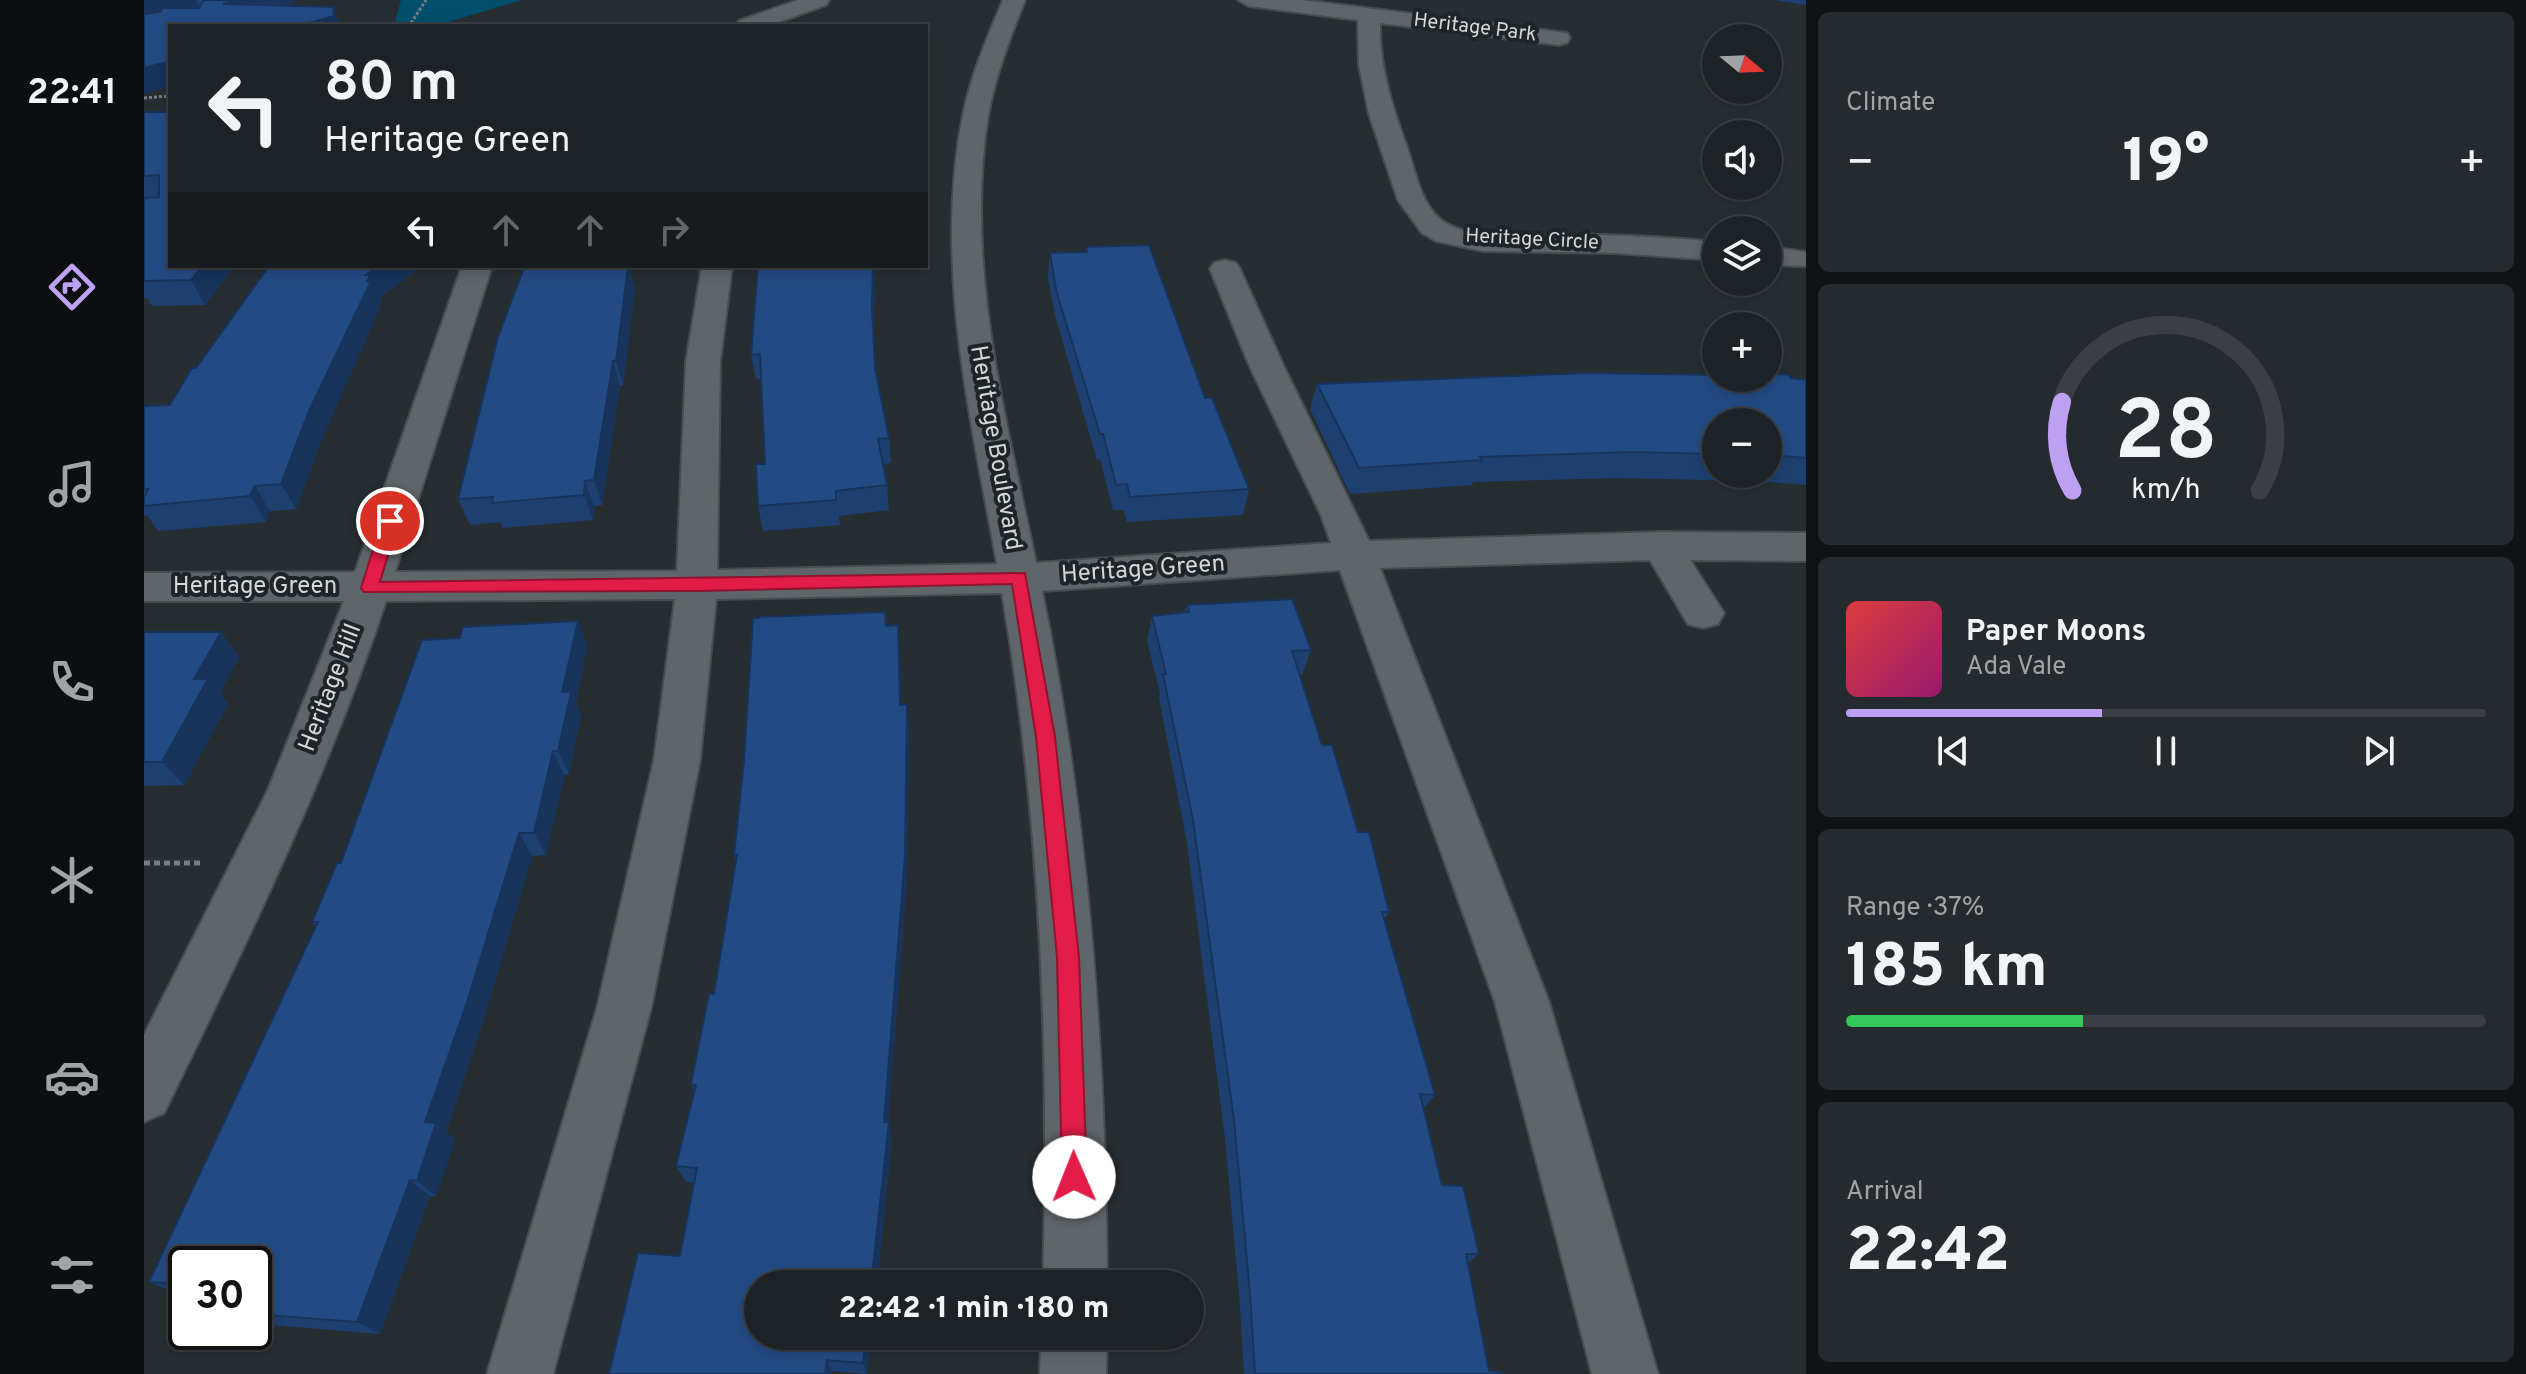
<!DOCTYPE html>
<html lang="en">
<head>
<meta charset="utf-8">
<style>
  :root { --surface:#1d2226; --page:#252a2e; --text:#f1f3f6; --muted:#a0a4a7; --line:#3b3f43; --accent:#bca0f2 }
  body { margin:0; font-family:Overpass,sans-serif; background:var(--page); color:var(--text); height:100vh; display:flex; flex-direction:column; font-size:30px; white-space:nowrap }
  * { box-sizing:border-box; margin:0 }
  p { font-size:26px; color:var(--muted) }
  .icon { flex:none; width:44px; height:44px; fill:none; stroke:currentColor; stroke-width:2; stroke-linecap:round; stroke-linejoin:round }
  .map { position:relative; flex:1; overflow:hidden }
  .details { display:flex; flex-direction:column; gap:12px; padding:12px; background:#101315; width:720px }
  .details>* { flex:none }
  .banner { position:absolute; left:24px; top:24px; width:760px; height:244px; border-radius:0px; box-shadow:0 4px 12px #0003,0 0 0 2px var(--line); background:#1d2226; color:var(--text); overflow:hidden }
  .needle { width:52px; rotate:109deg }
  .fabs { position:absolute; left:1558px; top:24px; display:grid; gap:16px }
  .fabs a { display:grid; place-items:center; width:80px; height:80px; border-radius:50%; background:var(--surface); box-shadow:0 4px 12px #0003,0 0 0 2px var(--line); font-size:40px }
  .speed { position:absolute; left:24px; top:1246px; display:flex; gap:16px; font-size:40px; font-weight:700; text-align:center }
  .speed>* { display:grid; place-content:center; width:104px; height:104px; border-radius:50%; background:var(--surface); box-shadow:0 4px 12px #0003,0 0 0 2px var(--line); line-height:1 }
  .speed .limit { border:4px solid #111; border-radius:12px; background:#fff; color:#111 }
  .pin { position:absolute; display:grid; place-items:center; width:68px; height:68px; color:#fff; margin:-34px; border:4px solid #fff; border-radius:50%; box-shadow:0 2px 8px #0007 }
  .me { position:absolute; width:88px; margin:-44px; rotate:359deg; stroke-linejoin:round; filter:drop-shadow(0 0 6px #0008) }
  .turn { display:flex; align-items:center; gap:28px; height:168px; padding:0 24px; font-size:36px }
  .turn .icon { width:104px; height:104px; stroke-width:2.5 }
  .turn b { display:block; font-size:56px; line-height:68px }
  .lanes { display:flex; align-items:center; height:76px; padding:0 24px; background:#0003; justify-content:center; gap:40px; direction:ltr }
  .lanes .off { opacity:.35 }
  .big { font-size:60px; font-weight:800; line-height:1.1 }
  .details .tile { flex:1; display:flex; flex-direction:column; justify-content:center; gap:12px; min-width:0; padding:0 28px; border-radius:12px; background:var(--page) }
  .details .dial { align-items:center; gap:0 }
  .dial svg { height:208px; overflow:visible; fill:none; stroke:var(--line); stroke-width:7; stroke-linecap:round; text-anchor:middle }
  .dial text { fill:var(--text); stroke:none }
  .song { display:flex; align-items:center; gap:24px }
  .cover { width:96px; height:96px; border-radius:12px; background:linear-gradient(135deg,hsl(0 70% 55%),hsl(320 70% 35%)) }
  .played { height:8px; border-radius:4px; background:linear-gradient(90deg,var(--accent) 40%,var(--line) 40%) }
  .keys { display:flex; justify-content:space-around; direction:ltr }
  .heat { display:flex; justify-content:space-between; align-items:center; font-size:44px; direction:ltr }
  .charge { height:12px; border-radius:6px; background:linear-gradient(90deg,#34c759 37%,var(--line) 0) }
  .trip { position:absolute; left:600px; top:1270px; width:460px; height:80px; border-radius:40px; background:var(--surface); box-shadow:0 4px 12px #0003,0 0 0 2px var(--line); font-weight:800; line-height:80px; text-align:center }
  main { display:flex; flex:1; min-height:0 }
  .menu { display:flex; flex-direction:column; width:144px; justify-content:space-around; align-items:center; background:#0c0e0f; color:var(--muted) }
  .menu .icon { width:56px; height:56px }
  .menu .on { color:var(--accent) }
  .menu b { font-size:36px; color:var(--text) }
  .map>svg:first-child { display:block }
</style>
</head>
<body>
<main>
<nav class="menu">
<b>22:41</b>
<svg class="icon on" aria-label="directions" viewBox="0 0 24 24"><path d="M12 3l9 9-9 9-9-9zM9 14v-3h6M13 9l2 2-2 2"/></svg>
<svg class="icon" aria-label="music" viewBox="0 0 24 24"><path d="M9 18V5l10-2v13"/><circle cx="6" cy="18" r="3"/><circle cx="16" cy="16" r="3"/></svg>
<svg class="icon" aria-label="phone" viewBox="0 0 24 24"><path d="M5 4h4l2 5-3 2q2 4 5 5l2-3 5 2v4C11 20 4 13 5 4z"/></svg>
<svg class="icon" aria-label="climate" viewBox="0 0 24 24"><path d="M12 3v18M4 7l16 10M4 17L20 7"/></svg>
<svg class="icon" aria-label="car" viewBox="0 0 24 24"><path d="M5 17H2v-5l4-1 3-4h7l3 4 3 1v5h-3M9 17h6M6 11h13"/><circle cx="7" cy="17" r="2"/><circle cx="17" cy="17" r="2"/></svg>
<svg class="icon" aria-label="filters" viewBox="0 0 24 24"><path d="M4 7h16M4 17h16"/><circle cx="9" cy="7" r="2"/><circle cx="15" cy="17" r="2"/></svg>
</nav>
<div class="map">
<svg width="1662" height="1374" viewBox="0 0 1662 1374">
  <rect width="100%" height="100%" fill="#272e32"/>
  <polygon fill="#004f6c" points="257,0 378,0 291,26 250,26"/>
  <g fill="none" stroke-linecap="round" stroke-linejoin="round">
    <g stroke="#474c4f" stroke-width="4">
      <g id="minor">
        <polygon points="654,0 685,0 682,5 624,26 592,26 595,21"/>
        <path d="M859,0H881C866,38 851,76 844,116C820,266 862,417 892,563L1187,543L1177,515L1106,367L1066,269L1070,263L1081,260L1092,263L1096,269L1140,367L1225,541L1517,532L1662,533V561L1546,560L1580,613L1574,624L1559,628L1544,624L1506,560L1236,568L1405,1002L1514,1374H1448L1351,1002L1196,570L898,591C945,819 962,1051 963,1284H899C906,1052 897,821 858,593L572,599L556,760L507,1008L409,1374H343L453,1008L510,760L531,599L242,601C183,778 102,945 20,1113L0,1122V1035L124,790L200,601H0V573L211,572L318,266H348L251,572L533,571L542,362L558,266H588L576,362L573,570L853,564C827,418 789,264 819,115C827,75 843,38 859,0Z"/>
        <path d="M1094,0H1158L1423,33L1426,38L1423,43L1415,45L1236,23C1235,66 1248,106 1263,147C1271,170 1276,201 1295,218C1328,247 1414,233 1456,235C1495,236 1534,238 1572,242V260L1472,253L1339,251L1292,241L1278,233L1254,200L1225,114L1215,65L1214,20L1105,6Z"/>
        <polygon points="1624,247 1662,252 1662,266 1624,265"/>
        <polygon points="897,1336 963,1336 962,1374 896,1374"/>
      </g>
    </g>
    <g stroke="#777d80" stroke-width="3" stroke-dasharray="3 2" stroke-linecap="butt">
      <polyline points="267,23 282,0"/>
      <polyline points="0,98 26,96"/>
    </g>
    <polyline stroke="#777d80" stroke-width="5" stroke-dasharray="6 4" stroke-linecap="butt" points="0,863 57,863"/>
    <use href="#minor" fill="#5f666a" fill-rule="evenodd"/>
  </g>
  <g fill="#1e4071" fill-rule="evenodd">
    <polygon points="0,0 154,0 138,6 26,26 26,86 0,94"/>
    <polygon points="1630,0 1662,0 1662,5"/>
    <polygon points="0,112 26,112 26,266 91,266 61,305 8,306 3,298 0,298"/>
    <polygon points="942,247 1061,398 1105,489 1099,515 983,522 979,510 969,510 956,459 953,460 911,315 904,278 906,253 941,252"/>
    <polygon points="125,266 270,266 272,271 236,297 237,299 236,302 237,305 179,436 152,509 126,511 122,522 14,531 3,515 0,516 0,406 26,405"/>
    <polygon points="614,266 731,266 730,331 732,372 745,438 747,463 739,464 743,485 745,510 695,516 696,525 619,531 614,506 621,464 617,379 612,379 607,355"/>
    <polygon points="491,287 479,386 476,386 458,505 450,506 449,520 359,528 356,522 326,525 314,499"/>
    <path d="M1647,378L1662,380V485L1614,481L1473,478L1329,482L1328,485L1206,494L1166,409L1173,384ZM1572,422H1624V474H1572Z"/>
    <polygon points="1043,605 1167,650 1158,675 1156,675 1178,745 1214,832 1245,912 1240,920 1291,1095 1280,1108 1298,1185 1335,1254 1324,1263 1345,1371 1357,1374 1100,1374 1096,1305 1081,1138 1043,843 1015,698 1016,693 1003,641 1008,616 1041,612"/>
    <polygon points="434,621 443,646 432,703 437,716 425,774 420,775 402,855 388,856 339,1022 302,1132 311,1140 292,1196 286,1196 236,1334 128,1325 121,1341 58,1336 47,1332 110,1332 110,1264 42,1264 42,1330 28,1324 41,1295 36,1295 5,1282 172,927 168,922 197,863 316,638"/>
    <polygon points="743,626 756,650 757,705 763,704 765,729 763,878 744,1122 748,1139 733,1284 614,1284 727,1336 723,1374 688,1371 536,1256 550,1183 542,1182 532,1166 550,1091 547,1084 570,994 592,862 590,855"/>
    <polygon points="0,632 77,632 95,657 76,693 84,704 40,785 0,786"/>
  </g>
  <g fill="#18345c">
    <polygon points="0,0 52,0 58,11 0,16"/>
    <polygon points="90,0 154,0 88,25 79,4"/>
    <polygon points="189,7 196,26 154,26"/>
    <polygon points="26,61 26,86 0,94 0,68"/>
    <polygon points="58,266 91,266 61,305 47,280"/>
    <polygon points="234,266 270,266 272,271 236,297 237,299 236,302 237,305 179,436 152,509 137,484 165,411 222,275"/>
    <polygon points="484,266 485,266 491,287 479,386 472,361"/>
    <polygon points="729,266 731,266 730,331 728,306"/>
    <polygon points="469,361 476,386 458,505 450,480"/>
    <polygon points="441,481 450,506 449,520 440,495"/>
    <polygon points="111,486 126,511 122,522 106,496"/>
    <polygon points="434,621 443,646 432,703 437,716 425,774 414,751 418,692"/>
    <polygon points="754,625 756,650 758,729 756,705"/>
    <polygon points="77,632 95,657 76,693 84,704 40,785 18,762 50,679"/>
    <polygon points="763,704 765,729 763,878 743,1139 740,1122"/>
    <polygon points="409,751 420,775 402,855 390,833"/>
    <polygon points="375,833 388,856 339,1022 302,1132 311,1140 292,1196 273,1181 281,1122"/>
    <polygon points="745,1122 748,1139 733,1284 727,1284"/>
    <polygon points="266,1180 286,1196 236,1334 213,1322"/>
    <polygon points="110,1317 128,1325 121,1341 99,1332 110,1332"/>
    <polygon points="722,1336 727,1336 723,1374 719,1363"/>
    <polygon points="683,1360 688,1371 688,1374 681,1374"/>
  </g>
  <g fill="#234b83" stroke="#18345c" stroke-width="2">
    <polygon points="60,0 90,0 79,4 189,7 190,16 154,26 26,26 26,61 0,68 0,14 16,12 19,8 55,8"/>
    <polygon points="0,112 26,112 26,266 58,266 47,280 0,281 0,198 15,197 15,175 0,176"/>
    <polygon points="1005,245 1061,398 1068,398 1105,489 986,497 983,484 972,485 959,434 956,434 912,290 906,253 943,252 942,247"/>
    <polygon points="125,266 234,266 222,275 226,275 223,281 227,281 165,411 137,484 111,486 106,496 0,506 0,498 4,489 0,489 0,406 26,405 48,368 52,368"/>
    <polygon points="417,266 484,266 472,361 469,361 450,480 441,481 440,495 348,503 349,497 314,499 354,337 380,268"/>
    <polygon points="614,266 729,266 728,306 731,368 745,438 734,439 743,485 692,491 692,500 614,506 612,464 621,464 616,354 607,355"/>
    <polygon points="1442,373 1572,375 1572,378 1624,378 1624,373 1645,375 1647,378 1662,380 1662,458 1624,455 1624,422 1572,422 1572,454 1487,452 1336,457 1338,460 1215,468 1173,384"/>
    <polygon points="1148,599 1167,650 1148,651 1178,745 1188,745 1214,832 1225,832 1245,912 1238,912 1291,1095 1276,1094 1298,1185 1319,1186 1335,1254 1322,1254 1345,1371 1357,1372 1357,1374 1111,1374 1106,1293 1090,1120 1049,820 1019,674 1022,674 1008,616 1045,612 1043,605"/>
    <polygon points="741,612 742,626 754,625 756,705 763,704 761,856 740,1122 745,1122 727,1284 614,1284 614,1336 722,1336 719,1363 683,1360 681,1374 465,1374 494,1253 536,1256 553,1168 532,1166 552,1085 547,1084 565,994 570,994 593,855 590,855 600,761 609,619 618,617"/>
    <polygon points="434,621 418,692 427,692 414,751 409,751 390,833 375,833 323,1002 281,1122 292,1123 273,1181 266,1180 213,1322 110,1314 110,1264 42,1264 42,1284 5,1282 174,922 168,922 193,863 197,863 278,640 316,638 319,627"/>
    <polygon points="0,632 77,632 50,679 64,679 18,762 0,762"/>
    <polygon points="42,1294 42,1326 28,1324"/>
  </g>
  <polygon fill="#e11d48" stroke="#92132f" stroke-width="2" points="246,516 254,521 236,582 881,573 911,737 935,957 943,1177 939,1186 930,1189 921,1186 918,1177 913,957 892,737 868,584 553,591 220,592 217,588 238,521"/>
  <g text-anchor="middle" dominant-baseline="central" stroke-width="8" stroke-linejoin="round" paint-order="stroke">
    <g font-size="20" fill="#d3d7d9" stroke="#1e2428">
      <text transform="translate(1331 28) rotate(7)">Heritage Park</text>
      <text transform="translate(1388 240) rotate(3)">Heritage Circle</text>
    </g>
    <g font-size="24" fill="#d3d7d9" stroke="#1e2428">
      <text transform="translate(851 448) rotate(80)">Heritage Boulevard</text>
      <text transform="translate(999 570) rotate(-4)">Heritage Green</text>
      <text x="111" y="587">Heritage Green</text>
      <text transform="translate(187 688) rotate(-69)">Heritage Hill</text>
    </g>
  </g>
</svg>
<div class="fabs">
<a><svg class="needle" viewBox="-14 -14 28 28"><path d="M0-13l5 13h-10z" fill="#e53935"/><path d="M0 13l5-13h-10z" fill="#a0a4a7"/></svg></a>
<a><svg class="icon" aria-label="sound" viewBox="0 0 24 24"><path d="M4 9h4l5-4v14l-5-4H4zM17 9q2 3 0 6"/></svg></a>
<a><svg class="icon" aria-label="layers" viewBox="0 0 24 24"><path d="M12 4l9 5-9 5-9-5zM3 14l9 5 9-5"/></svg></a>
<a>+</a>
<a>−</a>
</div>
<div class="speed"><div class="limit">30</div></div>
<div class="pin" style="left:246px;top:521px;background:#d93025"><svg class="icon" aria-label="arrive" viewBox="0 0 24 24"><path d="M6 21V4h12l-3 4 3 4H6"/></svg></div>
<svg class="me" style="left:930px;top:1177px" viewBox="-20 -20 40 40"><circle r="19" fill="#fff"/><path d="M0-13L10 11 0 6-10 11z" fill="#e11d48"/></svg>
<div class="trip">22:42 · 1 min · 180 m</div>
<div class="banner">
<div class="turn"><svg class="icon" aria-label="left" viewBox="0 0 24 24"><path d="M17 20v-9H6M10 6l-5 5 5 5"/></svg><div><b>80 m</b>Heritage Green</div></div>
<div class="lanes"><svg class="icon" aria-label="left" viewBox="0 0 24 24"><path d="M17 20v-9H6M10 6l-5 5 5 5"/></svg><svg class="icon off" aria-label="ahead" viewBox="0 0 24 24"><path d="M12 20V5M6 11l6-6 6 6"/></svg><svg class="icon off" aria-label="ahead" viewBox="0 0 24 24"><path d="M12 20V5M6 11l6-6 6 6"/></svg><svg class="icon off" aria-label="right" viewBox="0 0 24 24"><path d="M7 20v-9h11M14 6l5 5-5 5"/></svg></div>
</div>
</div>
<section class="details">
<div class="tile"><p>Climate</p>
<div class="heat"><a>−</a><b class="big">19°</b><a>+</a></div>
</div>
<div class="tile dial"><svg viewBox="0 0 100 80">
<path d="M14 69A42 42 0 1 1 86 69"/>
<path d="M14 69A42 42 0 0 1 10 35" stroke="#bca0f2"/>
<text x="50" y="56" font-size="32" font-weight="700">28</text>
<text x="50" y="72" font-size="11">km/h</text>
</svg></div>
<div class="tile">
<div class="song"><i class="cover"></i><div><b>Paper Moons</b><p>Ada Vale</p></div></div>
<div class="played"></div>
<div class="keys"><svg class="icon" aria-label="previous" viewBox="0 0 24 24"><path d="M18 5L8 12l10 7zM5 5v14"/></svg><svg class="icon" aria-label="pause" viewBox="0 0 24 24"><path d="M8 5v14M16 5v14"/></svg><svg class="icon" aria-label="next" viewBox="0 0 24 24"><path d="M6 5l10 7-10 7zM19 5v14"/></svg></div>
</div>
<div class="tile"><p>Range · 37%</p><b class="big">185 km</b><div class="charge"></div></div>
<div class="tile"><p>Arrival</p><b class="big">22:42</b></div>
</section>
</main>
</body>
</html>
